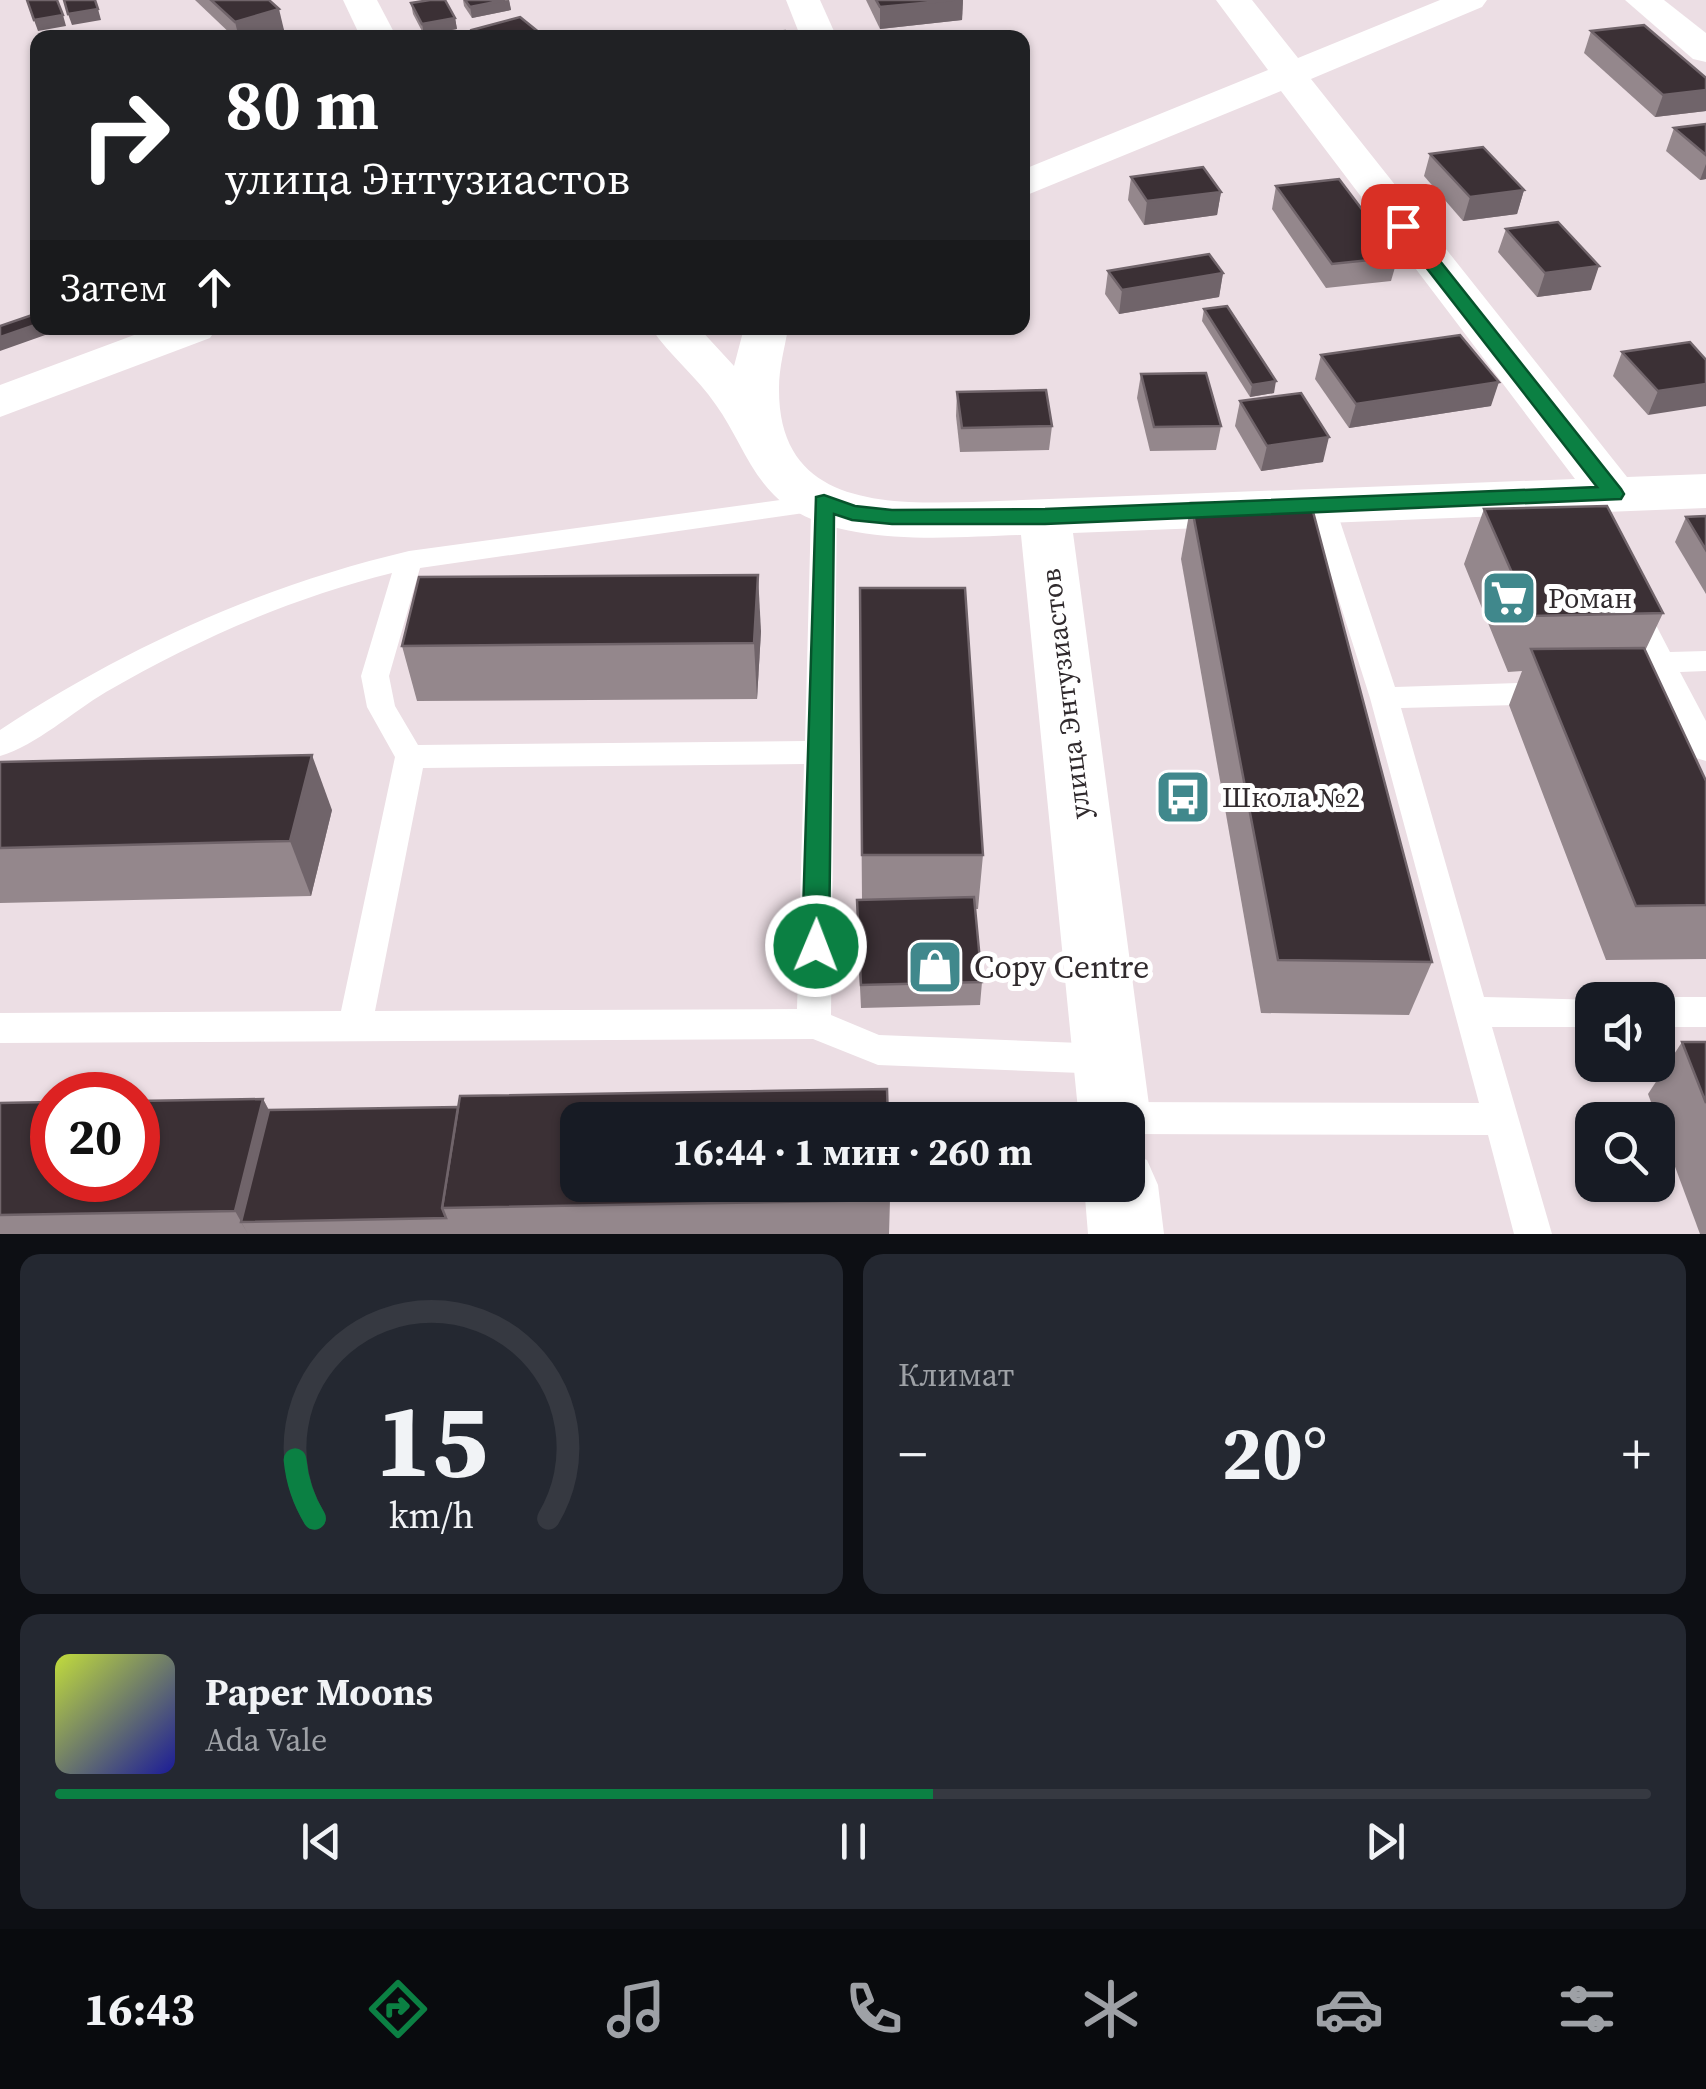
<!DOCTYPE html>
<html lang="ru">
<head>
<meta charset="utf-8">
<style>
  :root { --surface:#171b24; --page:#242831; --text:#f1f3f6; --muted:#9ea1a6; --line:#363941; --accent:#0b8043 }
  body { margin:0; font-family:"Source Serif 4",serif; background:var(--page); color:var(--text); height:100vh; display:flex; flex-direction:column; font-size:38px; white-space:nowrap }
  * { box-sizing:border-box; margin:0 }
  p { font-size:32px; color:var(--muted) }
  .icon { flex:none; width:55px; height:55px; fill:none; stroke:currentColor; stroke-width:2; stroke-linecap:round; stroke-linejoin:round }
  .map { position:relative; height:1234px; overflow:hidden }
  .sheet { display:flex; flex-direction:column; gap:20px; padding:20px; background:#0d0f14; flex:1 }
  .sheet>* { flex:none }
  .hud { position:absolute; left:30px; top:30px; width:1000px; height:305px; border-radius:20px; box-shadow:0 2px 8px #0004; background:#202124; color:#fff; overflow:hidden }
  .fabs { position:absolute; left:1575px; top:982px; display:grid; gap:20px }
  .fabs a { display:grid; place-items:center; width:100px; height:100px; border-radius:20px; background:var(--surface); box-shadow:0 2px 8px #0004; font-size:50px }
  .speed { position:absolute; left:30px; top:1072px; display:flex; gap:20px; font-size:50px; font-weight:700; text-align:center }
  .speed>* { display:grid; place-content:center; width:130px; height:130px; border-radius:50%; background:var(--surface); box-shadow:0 2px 8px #0004; line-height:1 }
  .speed .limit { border:15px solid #d22; background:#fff; color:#111 }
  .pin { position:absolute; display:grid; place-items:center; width:85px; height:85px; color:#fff; margin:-42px; border-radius:20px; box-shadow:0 5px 15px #0006 }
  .me { position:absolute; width:110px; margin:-55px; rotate:1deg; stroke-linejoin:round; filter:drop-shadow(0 0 8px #0008) }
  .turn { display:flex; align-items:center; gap:35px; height:210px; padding:0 30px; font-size:45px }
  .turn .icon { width:130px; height:130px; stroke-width:2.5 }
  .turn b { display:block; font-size:70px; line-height:85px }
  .then { display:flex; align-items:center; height:95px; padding:0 30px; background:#0003; gap:20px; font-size:38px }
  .big { font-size:75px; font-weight:700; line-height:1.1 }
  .sheet .tile { flex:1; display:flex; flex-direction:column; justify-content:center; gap:15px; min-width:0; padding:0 35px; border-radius:20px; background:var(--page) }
  .sheet .dial { align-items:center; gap:0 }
  .dial svg { height:260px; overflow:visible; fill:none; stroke:var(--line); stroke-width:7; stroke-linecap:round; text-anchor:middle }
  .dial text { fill:var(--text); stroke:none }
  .song { display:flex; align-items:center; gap:30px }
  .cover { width:120px; height:120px; border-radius:15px; background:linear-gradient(135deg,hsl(70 70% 55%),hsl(240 70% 35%)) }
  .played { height:10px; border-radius:5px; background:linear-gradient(90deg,var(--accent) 55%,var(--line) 55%) }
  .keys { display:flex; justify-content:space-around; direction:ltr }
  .heat { display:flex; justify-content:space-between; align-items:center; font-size:55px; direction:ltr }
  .sheet .tiles { flex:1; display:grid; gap:20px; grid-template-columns:1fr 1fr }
  .tile:last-child { grid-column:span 2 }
  .trip { position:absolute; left:560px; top:1102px; width:585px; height:100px; border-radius:20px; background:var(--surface); box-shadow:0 2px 8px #0004; font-weight:700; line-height:100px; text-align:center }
  .tabs { display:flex; height:160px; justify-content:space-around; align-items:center; background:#090b0e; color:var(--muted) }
  .tabs .icon { width:70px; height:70px }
  .tabs .current { color:var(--accent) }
  .tabs b { font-size:45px; color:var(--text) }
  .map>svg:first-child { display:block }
</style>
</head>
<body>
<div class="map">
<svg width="1706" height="1234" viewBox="0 0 1706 1234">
  <rect width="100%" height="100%" fill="#ecdee4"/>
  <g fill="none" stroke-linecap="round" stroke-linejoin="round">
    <g fill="#fff" fill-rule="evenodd">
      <path d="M824,494L837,502L831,1015L879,1035L1107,1044L1119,1048L1124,1059L1119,1070L1107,1074L878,1065L813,1039L0,1043V1013L341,1011L395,757L367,707L361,676L392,573C291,598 196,640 106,692C72,712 37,745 0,756V730C127,647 261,586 409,551ZM811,512L805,741L418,745L395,706L389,676L420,568ZM804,764L797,1009L375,1011L423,768Z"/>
      <polygon points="1322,498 1335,506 1395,687 1550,682 1560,685 1564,693 1560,701 1550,704 1401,708 1484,997 1600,1000 1592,1000 1592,1027 1492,1027 1552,1234 1514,1234 1488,1135 1128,1134 1128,1120 1098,1118 1103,1106 1116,1102 1479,1103 1370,698 1309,506"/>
      <polygon points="1634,599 1644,602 1670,652 1706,651 1706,671 1680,672 1706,721 1706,761 1696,758 1666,701 1618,698 1614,691 1618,684 1656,680 1620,609 1624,602"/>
      <polygon points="1658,997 1706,997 1706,1027 1658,1027 1658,1000 1650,1000"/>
    </g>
    <g fill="#fff" fill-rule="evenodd">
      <polygon points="343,0 377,0 397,38 361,38"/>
      <polygon points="786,0 820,0 837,38 801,38"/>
      <path d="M1216,0H1252L1298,58L1440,0H1487L1482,7L1311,79L1627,477L1706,474V508L1073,533L1151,1120L1140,1143L1128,1148V1120H1079L1021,535C950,537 830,550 774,495C748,469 737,434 716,405C697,377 670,356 651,328H699L734,366L744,328H788C785,347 779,367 779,388C778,506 885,504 973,502L1575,479L1281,91L1022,197V170L1268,70Z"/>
      <polygon points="1625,0 1664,0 1706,33 1706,62 1693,59"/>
      <polygon points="153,328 217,328 210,338 0,417 0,385"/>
      <polygon points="1128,1153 1147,1160 1158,1185 1164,1234 1088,1234 1084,1185 1128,1185"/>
    </g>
  </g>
  <g fill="#94878c">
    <polygon points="195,0 269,0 284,30 260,38 235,38"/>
    <polygon points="463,0 509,0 511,10 472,18 464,6"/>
    <polygon points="866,0 963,0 962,20 880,29"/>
    <polygon points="411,3 455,18 457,29 424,35 413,14"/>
    <polygon points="1591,31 1706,78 1706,111 1655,117 1584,53"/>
    <polygon points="1706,124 1706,179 1700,180 1666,151 1674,128"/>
    <polygon points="1430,154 1524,190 1517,214 1463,221 1424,176"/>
    <polygon points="1131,177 1221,192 1217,215 1144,225 1128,200"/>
    <polygon points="1276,186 1398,257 1391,281 1326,288 1272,209"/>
    <polygon points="1506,229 1591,290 1537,297 1498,252"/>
    <polygon points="1108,271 1223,273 1219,297 1119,314 1105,294"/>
    <polygon points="1204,309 1274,393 1250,397 1202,321"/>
    <polygon points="1690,342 1648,415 1613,376 1622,352"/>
    <polygon points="1321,355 1491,406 1349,428 1315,379"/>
    <polygon points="1141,374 1221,426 1216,450 1150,451 1137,398"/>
    <polygon points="957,392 1052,426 1049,450 960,452 956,416"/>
    <polygon points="1240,401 1323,462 1261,471 1235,426"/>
    <polygon points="1191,503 1432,962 1409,1015 1261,1013 1181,559"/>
    <polygon points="1484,509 1663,613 1645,651 1706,781 1706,959 1606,960 1509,705 1522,671 1508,672 1464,564"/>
    <polygon points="1706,516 1706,594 1675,542 1686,517"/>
    <polygon points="761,631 757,699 417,701 402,646"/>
    <polygon points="860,644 983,855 978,909 975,909 982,982 980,1005 861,1008 857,924 857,900 862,900"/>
    <polygon points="0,762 332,810 311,896 0,903"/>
    <polygon points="1682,1042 1706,1042 1706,1234 1700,1234 1648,1094"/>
    <polygon points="263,1099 269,1110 890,1200 889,1234 0,1234 0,1103"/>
  </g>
  <g fill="#70646a">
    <polygon points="509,0 511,10 472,18 470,7"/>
    <polygon points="954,0 963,0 962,20 880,29 880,7"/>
    <polygon points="98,9 101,20 72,25 68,14"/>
    <polygon points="279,9 284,30 260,38 239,38 235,22"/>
    <polygon points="63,15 66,26 38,31 34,20"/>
    <polygon points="455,18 457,29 424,35 422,24"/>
    <polygon points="1706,90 1706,111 1655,117 1663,95"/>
    <polygon points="1706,164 1706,179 1700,180"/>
    <polygon points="1524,190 1517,214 1463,221 1470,197"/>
    <polygon points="1221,192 1217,215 1144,225 1147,201"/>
    <polygon points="1599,266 1591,290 1537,297 1545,273"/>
    <polygon points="1223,273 1219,297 1119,314 1122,290"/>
    <polygon points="38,324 38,328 65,328 0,351 0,337"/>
    <polygon points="1276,381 1274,393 1250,397 1252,385"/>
    <polygon points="1499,382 1491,406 1349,428 1356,404"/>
    <polygon points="1706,384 1706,406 1648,415 1658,391"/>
    <polygon points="1329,437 1323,462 1261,471 1267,446"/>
    <polygon points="758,575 761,631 757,699 754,643"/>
    <polygon points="312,755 332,810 311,896 290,841"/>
    <polygon points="263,1099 288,1149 241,1222 248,1234 235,1211"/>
  </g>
  <g fill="#3b3035" stroke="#70646a" stroke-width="2.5">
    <polygon points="27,0 57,0 63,15 34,20"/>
    <polygon points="64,0 95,0 98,9 68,14"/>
    <polygon points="211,0 269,0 279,9 235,22"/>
    <polygon points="430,0 445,0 455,18 422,24 411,3"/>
    <polygon points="465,0 505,0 470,7"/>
    <polygon points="876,0 954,0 880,7"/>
    <polygon points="520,17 546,38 480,38 472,30"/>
    <polygon points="1644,25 1706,78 1706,90 1663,95 1591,31"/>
    <polygon points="785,31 788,38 732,38 732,36"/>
    <polygon points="1706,124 1706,155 1674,128"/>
    <polygon points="1483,147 1524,190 1470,197 1430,154"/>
    <polygon points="1203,167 1221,192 1147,201 1131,177"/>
    <polygon points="1339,179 1398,257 1332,264 1276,186"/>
    <polygon points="1558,222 1599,266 1545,273 1506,229"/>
    <polygon points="1209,254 1223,273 1122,290 1108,271"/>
    <polygon points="1227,306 1276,381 1252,385 1204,309"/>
    <polygon points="38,313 38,324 0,337 0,326"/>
    <polygon points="1460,335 1499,382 1356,404 1321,355"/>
    <polygon points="1690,342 1706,360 1706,384 1658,391 1622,352"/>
    <polygon points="1206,373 1221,426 1154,427 1141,374"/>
    <polygon points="1046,390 1052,426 962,428 957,392"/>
    <polygon points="1301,393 1329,437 1267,446 1240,401"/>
    <polygon points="1191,503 1311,504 1432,962 1278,960"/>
    <polygon points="1607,506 1663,613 1531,616 1484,509"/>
    <polygon points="1706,516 1706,550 1686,517"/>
    <polygon points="758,575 754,643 402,646 419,577"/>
    <polygon points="860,588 965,588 983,855 862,855"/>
    <polygon points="1644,648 1706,781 1706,905 1636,906 1531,649"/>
    <polygon points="312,755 290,841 0,848 0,762"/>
    <polygon points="974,897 982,982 861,985 857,900"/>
    <polygon points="1682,1042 1706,1042 1706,1103"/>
    <polygon points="887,1089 888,1120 578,1120 578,1185 890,1185 890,1200 442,1208 460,1096"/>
    <polygon points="263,1099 235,1211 0,1215 0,1103 52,1102 52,1180 138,1180 138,1101"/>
    <polygon points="458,1107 442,1208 446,1218 241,1222 269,1110"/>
  </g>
  <polygon fill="#0b8043" stroke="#07532c" stroke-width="2.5" points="1403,221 1409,222 1621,489 1624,494 1621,499 1045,524 892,524 852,520 834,514 829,946 825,955 816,958 806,955 802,946 816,497 824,495 855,506 892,510 1045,509 1597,487 1397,230 1397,222"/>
  <defs>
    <g id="supermarket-square" transform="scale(2.875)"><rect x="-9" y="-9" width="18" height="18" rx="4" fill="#40888c" stroke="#fff"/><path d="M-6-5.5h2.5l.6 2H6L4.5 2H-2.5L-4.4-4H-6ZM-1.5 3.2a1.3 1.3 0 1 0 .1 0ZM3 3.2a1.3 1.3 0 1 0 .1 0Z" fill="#fff"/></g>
    <g id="bus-square" transform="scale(2.875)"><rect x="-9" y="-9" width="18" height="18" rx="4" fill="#40888c" stroke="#fff"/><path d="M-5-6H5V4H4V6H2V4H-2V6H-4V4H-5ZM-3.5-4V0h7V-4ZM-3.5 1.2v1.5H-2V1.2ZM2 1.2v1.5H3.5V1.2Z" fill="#fff"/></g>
    <g id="shop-square" transform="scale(2.875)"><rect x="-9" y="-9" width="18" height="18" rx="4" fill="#40888c" stroke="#fff"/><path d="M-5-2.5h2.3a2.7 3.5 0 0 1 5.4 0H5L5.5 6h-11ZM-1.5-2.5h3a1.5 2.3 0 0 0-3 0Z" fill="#fff"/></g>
  </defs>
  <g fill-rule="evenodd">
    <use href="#supermarket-square" x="1509" y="598"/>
    <use href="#bus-square" x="1183" y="797"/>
    <use href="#shop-square" x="935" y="967"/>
  </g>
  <g text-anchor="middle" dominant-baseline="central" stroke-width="10" stroke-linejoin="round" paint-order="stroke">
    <g font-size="28" fill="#302a2d" stroke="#fff" text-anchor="start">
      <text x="1548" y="598">Роман</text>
      <text x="1222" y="797">Школа №2</text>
    </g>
    <g font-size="28" fill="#302a2d" stroke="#fff">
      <text transform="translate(1065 694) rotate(-97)">улица Энтузиастов</text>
    </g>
    <g font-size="32" fill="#302a2d" stroke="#fff" text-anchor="start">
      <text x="974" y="967">Copy Centre</text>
    </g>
  </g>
</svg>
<div class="fabs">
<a><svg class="icon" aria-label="sound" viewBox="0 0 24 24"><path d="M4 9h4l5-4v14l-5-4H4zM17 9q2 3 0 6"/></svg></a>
<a><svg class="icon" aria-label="search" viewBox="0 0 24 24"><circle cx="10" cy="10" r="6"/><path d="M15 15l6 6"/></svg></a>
</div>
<div class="speed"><div class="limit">20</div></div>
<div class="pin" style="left:1403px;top:226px;background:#d93025"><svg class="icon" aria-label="arrive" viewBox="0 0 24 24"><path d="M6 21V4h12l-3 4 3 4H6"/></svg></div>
<svg class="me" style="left:816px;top:946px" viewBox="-20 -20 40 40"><circle r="17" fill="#0b8043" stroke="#fff" stroke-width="3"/><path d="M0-11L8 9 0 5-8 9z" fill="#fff"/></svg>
<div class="trip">16:44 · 1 мин · 260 m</div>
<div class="hud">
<div class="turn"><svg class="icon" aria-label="right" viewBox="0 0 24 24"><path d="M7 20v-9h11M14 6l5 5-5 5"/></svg><div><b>80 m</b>улица Энтузиастов</div></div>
<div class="then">Затем<svg class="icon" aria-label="ahead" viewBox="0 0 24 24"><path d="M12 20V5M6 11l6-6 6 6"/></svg></div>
</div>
</div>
<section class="sheet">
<div class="tiles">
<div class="tile dial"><svg viewBox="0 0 100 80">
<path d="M14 69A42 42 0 1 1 86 69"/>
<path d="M14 69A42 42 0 0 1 8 51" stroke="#0b8043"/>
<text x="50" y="56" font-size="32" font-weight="700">15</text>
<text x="50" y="72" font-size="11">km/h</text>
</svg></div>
<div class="tile"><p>Климат</p>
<div class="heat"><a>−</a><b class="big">20°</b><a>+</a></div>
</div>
<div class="tile">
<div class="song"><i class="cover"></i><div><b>Paper Moons</b><p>Ada Vale</p></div></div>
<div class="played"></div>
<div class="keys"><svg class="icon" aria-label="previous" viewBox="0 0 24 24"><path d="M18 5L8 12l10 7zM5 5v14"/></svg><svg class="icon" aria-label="pause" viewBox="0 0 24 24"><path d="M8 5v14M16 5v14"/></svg><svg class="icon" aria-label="next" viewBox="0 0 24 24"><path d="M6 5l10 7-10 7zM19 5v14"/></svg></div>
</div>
</div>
</section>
<nav class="tabs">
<b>16:43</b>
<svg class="icon current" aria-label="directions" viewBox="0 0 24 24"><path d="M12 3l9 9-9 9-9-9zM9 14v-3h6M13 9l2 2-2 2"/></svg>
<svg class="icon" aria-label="music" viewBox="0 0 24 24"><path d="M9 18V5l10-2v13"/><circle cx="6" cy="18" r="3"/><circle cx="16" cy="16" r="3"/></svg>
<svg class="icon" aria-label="phone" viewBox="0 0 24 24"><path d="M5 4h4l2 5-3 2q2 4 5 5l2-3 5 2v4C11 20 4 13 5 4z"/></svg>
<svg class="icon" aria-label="climate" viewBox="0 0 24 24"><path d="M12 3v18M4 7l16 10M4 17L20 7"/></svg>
<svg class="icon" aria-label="car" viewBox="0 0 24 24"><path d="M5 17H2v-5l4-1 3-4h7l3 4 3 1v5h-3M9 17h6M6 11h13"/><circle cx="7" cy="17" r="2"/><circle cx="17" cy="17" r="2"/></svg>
<svg class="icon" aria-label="filters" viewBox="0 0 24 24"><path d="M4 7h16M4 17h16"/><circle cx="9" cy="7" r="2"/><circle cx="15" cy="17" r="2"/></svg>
</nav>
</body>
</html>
